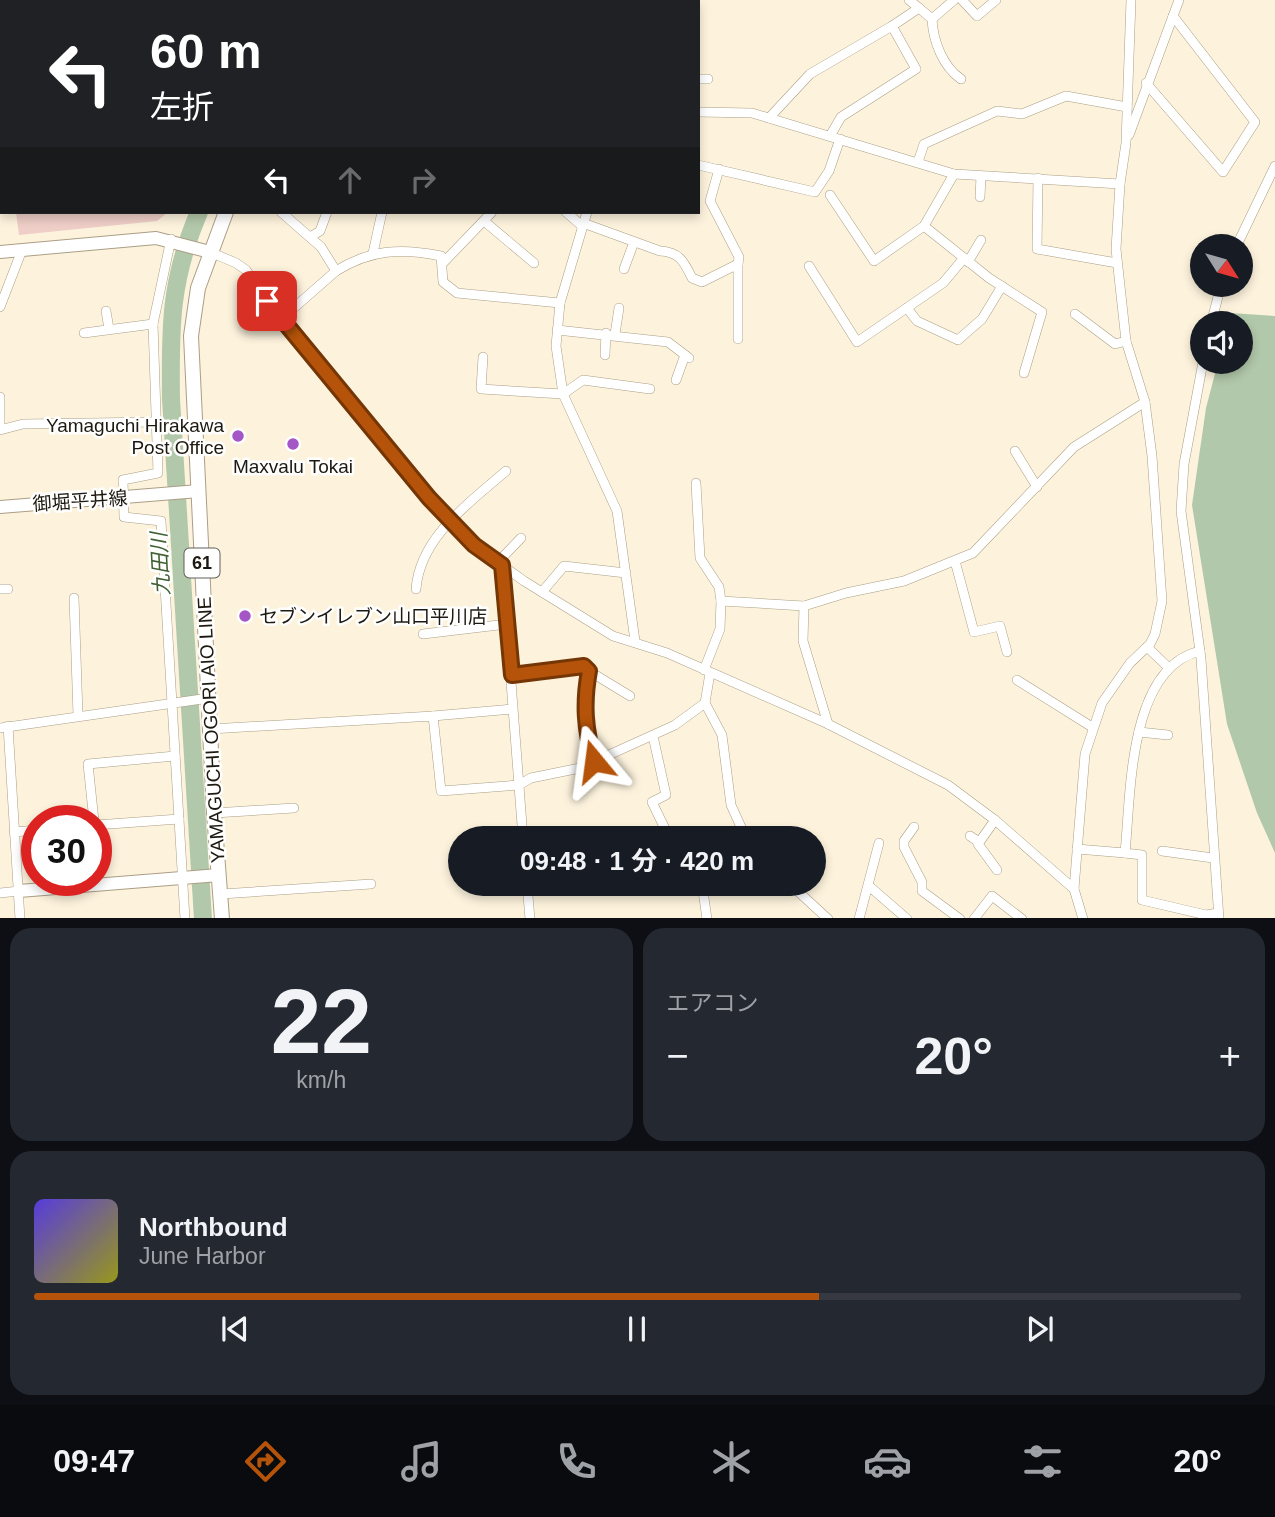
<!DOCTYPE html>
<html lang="ja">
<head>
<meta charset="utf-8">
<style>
  :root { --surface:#171b24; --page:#242831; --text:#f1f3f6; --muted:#9ea1a6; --line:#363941; --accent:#b45309 }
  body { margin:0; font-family:Helvetica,"Noto Sans JP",sans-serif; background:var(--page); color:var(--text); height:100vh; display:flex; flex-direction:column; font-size:26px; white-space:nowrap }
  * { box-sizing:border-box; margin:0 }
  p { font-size:23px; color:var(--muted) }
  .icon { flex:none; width:38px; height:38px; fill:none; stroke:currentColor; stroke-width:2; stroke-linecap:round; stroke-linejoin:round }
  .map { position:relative; height:918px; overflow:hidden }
  .drawer { display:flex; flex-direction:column; gap:10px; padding:10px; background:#0d0f14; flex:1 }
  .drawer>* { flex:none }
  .hud { position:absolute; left:0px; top:0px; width:700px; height:214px; box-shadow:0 4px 10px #0003; background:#202124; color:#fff; overflow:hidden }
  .needle { width:46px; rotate:127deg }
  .controls { position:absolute; left:1190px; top:234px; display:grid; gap:14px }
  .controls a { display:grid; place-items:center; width:63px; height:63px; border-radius:50%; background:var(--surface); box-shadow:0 4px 10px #0003; font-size:35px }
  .speed { position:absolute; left:21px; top:805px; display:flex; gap:14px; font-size:35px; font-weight:700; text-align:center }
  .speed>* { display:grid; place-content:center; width:91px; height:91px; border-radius:50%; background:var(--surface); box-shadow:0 4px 10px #0003; line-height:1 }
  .speed .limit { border:10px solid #d22; background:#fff; color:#111 }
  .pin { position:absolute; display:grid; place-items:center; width:60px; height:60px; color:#fff; margin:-30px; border-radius:14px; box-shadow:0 4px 10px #0006 }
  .me { position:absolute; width:77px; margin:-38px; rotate:344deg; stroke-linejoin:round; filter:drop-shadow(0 0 5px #0008) }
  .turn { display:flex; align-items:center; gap:24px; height:147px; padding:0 35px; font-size:32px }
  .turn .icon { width:91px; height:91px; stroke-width:2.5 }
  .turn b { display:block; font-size:49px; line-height:60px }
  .lanes { display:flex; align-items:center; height:66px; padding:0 35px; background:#0003; justify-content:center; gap:35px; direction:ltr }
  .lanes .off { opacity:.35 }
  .big { font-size:52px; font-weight:700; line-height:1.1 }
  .drawer .tile { flex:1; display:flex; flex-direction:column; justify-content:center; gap:10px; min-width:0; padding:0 24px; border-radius:21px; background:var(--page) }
  .drawer .dial { align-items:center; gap:0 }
  .dial b { font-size:91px; line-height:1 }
  .song { display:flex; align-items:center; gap:21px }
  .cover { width:84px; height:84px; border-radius:10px; background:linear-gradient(135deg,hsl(250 70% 55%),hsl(60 70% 35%)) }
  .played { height:7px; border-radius:4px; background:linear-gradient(90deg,var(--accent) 65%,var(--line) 65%) }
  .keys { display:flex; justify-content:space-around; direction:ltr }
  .heat { display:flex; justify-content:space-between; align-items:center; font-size:38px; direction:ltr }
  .drawer .tiles { flex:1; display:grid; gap:10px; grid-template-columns:1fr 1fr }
  .tile:last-child { grid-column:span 2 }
  .trip { position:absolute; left:448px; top:826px; width:378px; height:70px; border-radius:35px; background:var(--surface); box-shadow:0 4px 10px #0003; font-weight:700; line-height:70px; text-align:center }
  .tabs { display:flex; height:112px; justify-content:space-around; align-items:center; background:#090b0e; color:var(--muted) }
  .tabs .icon { width:49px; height:49px }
  .tabs .active { color:var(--accent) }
  .tabs b { font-size:32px; color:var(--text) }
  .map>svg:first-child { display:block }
</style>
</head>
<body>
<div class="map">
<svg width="1275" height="919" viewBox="0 0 1275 919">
  <rect width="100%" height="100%" fill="#fdf3dd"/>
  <polygon fill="#eecec7" points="16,212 168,212 157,221 19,235"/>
  <polygon fill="#b2c8aa" points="1231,313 1275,316 1275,853 1257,813 1227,724 1192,505 1206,408 1218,362 1241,362 1241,324 1228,324"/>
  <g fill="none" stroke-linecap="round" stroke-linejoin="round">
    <g stroke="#b2c8aa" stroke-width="18">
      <polyline points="282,2 282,0"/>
      <path d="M199,212C170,280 170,327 171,399L203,919"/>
    </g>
    <g stroke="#ab9e85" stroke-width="10">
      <g id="street">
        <polyline points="74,0 75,2"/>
        <polyline points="585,0 585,2"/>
        <polyline points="632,0 663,2"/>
        <polyline points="672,0 673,2"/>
        <polyline points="909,0 919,8"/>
        <polyline points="962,0 977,16 996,0"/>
        <polyline points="128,2 128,0"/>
        <polyline points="545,2 548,0"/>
        <path d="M932,19C933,41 943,67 961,79"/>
        <polyline points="892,26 919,8 932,19 954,0"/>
        <polyline points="0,31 2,30"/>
        <polyline points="698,79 708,79"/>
        <polyline points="1146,83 1223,172 1255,122 1173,16"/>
        <polyline points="698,112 752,113 954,174 1120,184"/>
        <polyline points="769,118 810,74 892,26 916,69 841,117 830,136"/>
        <polyline points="0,130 2,130"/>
        <polyline points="1129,135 1179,0"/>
        <polyline points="918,162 924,144 997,111 1022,114 1066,96 1127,107"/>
        <polyline points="698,165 815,192 829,171 840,139"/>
        <polyline points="719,169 710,201 739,257 738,264"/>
        <polyline points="1038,178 1037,249 1117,263"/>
        <polyline points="830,195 874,261 924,226 954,174"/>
        <polyline points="980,197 981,176"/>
        <path d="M281,212L321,247L336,271C371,249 402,248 441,256L443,282L457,293L560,303"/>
        <polyline points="566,212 582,226"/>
        <polyline points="587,212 560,303 556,346 563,394 617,511 635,641"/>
        <polyline points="484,221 534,263"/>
        <path d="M583,223L660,251C680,252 684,262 692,278L702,282L738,264V339"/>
        <polyline points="924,226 989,278 1042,312 1024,373"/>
        <polyline points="310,237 320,231 327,212"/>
        <polyline points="171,239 153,324 158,473 123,480 124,517 161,521 185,919"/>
        <polyline points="1236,247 1275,166"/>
        <polyline points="210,252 236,263 246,270 280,320 372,431 429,498 474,545 524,581 613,636 667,653 828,724 948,785 995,820 1074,889"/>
        <polyline points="373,253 382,212"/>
        <polyline points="968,262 981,240"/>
        <polyline points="442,264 492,212"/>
        <polyline points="809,266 857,342 943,283 964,258"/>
        <polyline points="624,269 634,242"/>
        <polyline points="0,307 22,250"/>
        <polyline points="907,308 917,321 958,340 982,319 1002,286"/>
        <polyline points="106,311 109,329"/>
        <polyline points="1075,314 1115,344 1126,341"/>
        <polyline points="280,320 336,271"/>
        <polyline points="1211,324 1221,285"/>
        <polyline points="557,330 668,342 689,358"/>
        <polyline points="84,333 153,324"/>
        <polyline points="615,334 619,308"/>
        <polyline points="605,355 606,333"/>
        <polyline points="483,357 481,389 563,394 583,380 650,389"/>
        <polyline points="1203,362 1184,464 1181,511 1201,659 1219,919"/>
        <polyline points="676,380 685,355"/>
        <polyline points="0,397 0,427"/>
        <polyline points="0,430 23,424 155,422"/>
        <polyline points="1015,451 1037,487"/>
        <polyline points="696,483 700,558 719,587 721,601 720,629 704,670"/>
        <polyline points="955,561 974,632 1000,626 1007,652"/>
        <polyline points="498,562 521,538"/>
        <polyline points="502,565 523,838"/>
        <polyline points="0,589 8,589"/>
        <path d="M416,589C420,537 469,503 506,471"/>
        <polyline points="542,592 564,566 626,573"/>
        <polyline points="74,598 78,715"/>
        <polyline points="721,601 804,606"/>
        <polyline points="423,634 507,624"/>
        <polyline points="1147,647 1169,668"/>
        <path d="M1200,651C1128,668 1131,794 1125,853L1142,855V900L1206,915L1218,913"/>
        <polyline points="589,671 630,696"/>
        <path d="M512,675L584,666L589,671C583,704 585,729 594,760"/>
        <polyline points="1017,680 1092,727"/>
        <polyline points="705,703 722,735 731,805 746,838"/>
        <polyline points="433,716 512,709"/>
        <polyline points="828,724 803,641 804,606 846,593 904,581 973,553 1074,447 1145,402"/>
        <polyline points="8,726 20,919"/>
        <polyline points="0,728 209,698"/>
        <polyline points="211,729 433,716 441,791 519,785 531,778 580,768 675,725 705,703 710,673"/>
        <polyline points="1139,732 1168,735"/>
        <polyline points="653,736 666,795 652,802 668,835"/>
        <polyline points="214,813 294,808"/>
        <polyline points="995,820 978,844 997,870"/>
        <polyline points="94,821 88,764 175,756"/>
        <polyline points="96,825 179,819"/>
        <polyline points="914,827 904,841 904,847 922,882 922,891 960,919"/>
        <polyline points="14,832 37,830"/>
        <polyline points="970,836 979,842"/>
        <polyline points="1077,849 1125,853"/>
        <polyline points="1162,851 1213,858"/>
        <polyline points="527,884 530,919"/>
        <polyline points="702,884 707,919"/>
        <polyline points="790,884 828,919"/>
        <polyline points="869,886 907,919"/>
        <polyline points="0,893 19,891"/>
        <polyline points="221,894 371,884"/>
        <polyline points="859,919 879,843"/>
        <polyline points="974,919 992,896 1022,919"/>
        <polyline points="1083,919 1074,889 1085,754 1102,703 1130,663 1150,644 1155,634 1162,601 1152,456 1145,402 1126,341 1116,249 1120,184 1126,143 1131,0"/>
      </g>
    </g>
    <g stroke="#ab9e85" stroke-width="14">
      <g id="secondary">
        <polyline points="0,252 156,238 210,252"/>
        <polyline points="0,507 199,491"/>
        <polyline points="19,891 219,875"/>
      </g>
    </g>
    <g stroke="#ab9e85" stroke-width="16">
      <g id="primary">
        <polyline points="309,2 310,0"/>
        <polyline points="222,919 214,813 191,336 198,288 226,212"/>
      </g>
    </g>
    <use href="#street" stroke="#fff" stroke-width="9"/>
    <use href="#secondary" stroke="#fff" stroke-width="12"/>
    <use href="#primary" stroke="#fff" stroke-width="14"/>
  </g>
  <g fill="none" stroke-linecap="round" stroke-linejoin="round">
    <g stroke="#753606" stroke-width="18">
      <path id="route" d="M267,301L429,498L474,545L502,565L512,675L584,666L589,671C583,704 585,729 594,761"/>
    </g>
    <use href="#route" stroke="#b45309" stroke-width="12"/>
  </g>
  <g fill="#a455c6" stroke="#fff" stroke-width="2.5">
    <circle cx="238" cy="436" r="7"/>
    <circle cx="293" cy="444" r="7"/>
    <circle cx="245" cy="616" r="7"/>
  </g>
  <g text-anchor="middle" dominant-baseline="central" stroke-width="5" stroke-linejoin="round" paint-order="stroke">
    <rect fill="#fff" stroke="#625e58" stroke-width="2" x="184.5" y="548.5" width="35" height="29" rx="5"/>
    <g font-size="18" font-weight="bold" fill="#1e1910">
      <text x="202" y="563">61</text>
    </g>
    <g font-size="19" fill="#1e1910" stroke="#fff" text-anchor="end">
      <text x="224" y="425">Yamaguchi Hirakawa<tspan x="224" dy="22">Post Office</tspan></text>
      <text x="293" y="466" text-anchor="middle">Maxvalu Tokai</text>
      <text x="259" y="616" text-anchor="start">セブンイレブン山口平川店</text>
    </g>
    <g font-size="19" fill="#1e1910" stroke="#fff">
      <text transform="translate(80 501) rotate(-4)">御堀平井線</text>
      <text transform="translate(211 730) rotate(-93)">YAMAGUCHI OGORI AIO LINE</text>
    </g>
    <g font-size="21" font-style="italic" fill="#416034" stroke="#fff">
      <text transform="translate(160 564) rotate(-93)">九田川</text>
    </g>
  </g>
</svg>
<div class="controls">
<a><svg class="needle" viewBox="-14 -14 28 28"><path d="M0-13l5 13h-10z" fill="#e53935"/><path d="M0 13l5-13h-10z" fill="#9ea1a6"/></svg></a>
<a><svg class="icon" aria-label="sound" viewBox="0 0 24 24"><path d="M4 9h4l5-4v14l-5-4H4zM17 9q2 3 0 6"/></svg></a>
</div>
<div class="speed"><div class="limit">30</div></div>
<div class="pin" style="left:267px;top:301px;background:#d93025"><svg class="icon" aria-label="arrive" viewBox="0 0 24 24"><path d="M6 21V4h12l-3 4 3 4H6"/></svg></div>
<svg class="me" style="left:594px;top:761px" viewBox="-20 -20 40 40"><path d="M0-17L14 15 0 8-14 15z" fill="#b45309" stroke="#fff" stroke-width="4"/></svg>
<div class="trip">09:48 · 1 分 · 420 m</div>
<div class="hud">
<div class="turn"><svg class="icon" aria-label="left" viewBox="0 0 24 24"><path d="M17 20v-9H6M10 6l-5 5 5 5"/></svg><div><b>60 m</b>左折</div></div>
<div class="lanes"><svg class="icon" aria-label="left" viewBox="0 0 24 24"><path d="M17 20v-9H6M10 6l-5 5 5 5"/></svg><svg class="icon off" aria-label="ahead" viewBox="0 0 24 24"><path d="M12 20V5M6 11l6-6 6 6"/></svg><svg class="icon off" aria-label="right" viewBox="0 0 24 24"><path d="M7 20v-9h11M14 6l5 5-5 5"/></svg></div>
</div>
</div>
<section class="drawer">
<div class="tiles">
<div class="tile dial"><b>22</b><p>km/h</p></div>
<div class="tile"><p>エアコン</p>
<div class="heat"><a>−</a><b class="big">20°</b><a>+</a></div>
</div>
<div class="tile">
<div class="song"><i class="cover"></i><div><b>Northbound</b><p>June Harbor</p></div></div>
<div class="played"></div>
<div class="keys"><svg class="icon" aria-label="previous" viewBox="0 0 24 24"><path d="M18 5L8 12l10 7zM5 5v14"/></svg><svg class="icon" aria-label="pause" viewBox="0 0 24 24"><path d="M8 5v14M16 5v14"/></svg><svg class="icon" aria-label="next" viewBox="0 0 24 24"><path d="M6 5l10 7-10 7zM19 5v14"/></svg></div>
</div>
</div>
</section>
<nav class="tabs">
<b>09:47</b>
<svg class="icon active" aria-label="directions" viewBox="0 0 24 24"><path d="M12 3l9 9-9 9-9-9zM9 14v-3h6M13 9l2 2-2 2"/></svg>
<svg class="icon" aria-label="music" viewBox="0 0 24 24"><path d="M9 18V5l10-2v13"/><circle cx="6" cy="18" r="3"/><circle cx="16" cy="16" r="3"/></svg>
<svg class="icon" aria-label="phone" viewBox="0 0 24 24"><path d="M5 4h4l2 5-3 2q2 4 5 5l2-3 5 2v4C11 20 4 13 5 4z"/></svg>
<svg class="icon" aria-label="climate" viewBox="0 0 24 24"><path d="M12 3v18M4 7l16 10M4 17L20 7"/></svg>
<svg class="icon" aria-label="car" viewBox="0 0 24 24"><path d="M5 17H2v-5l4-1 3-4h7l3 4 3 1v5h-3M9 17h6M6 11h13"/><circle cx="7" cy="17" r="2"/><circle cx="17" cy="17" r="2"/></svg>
<svg class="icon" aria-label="filters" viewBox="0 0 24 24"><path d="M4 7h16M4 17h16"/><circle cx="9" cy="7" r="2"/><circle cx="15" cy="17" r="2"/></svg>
<b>20°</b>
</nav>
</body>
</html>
